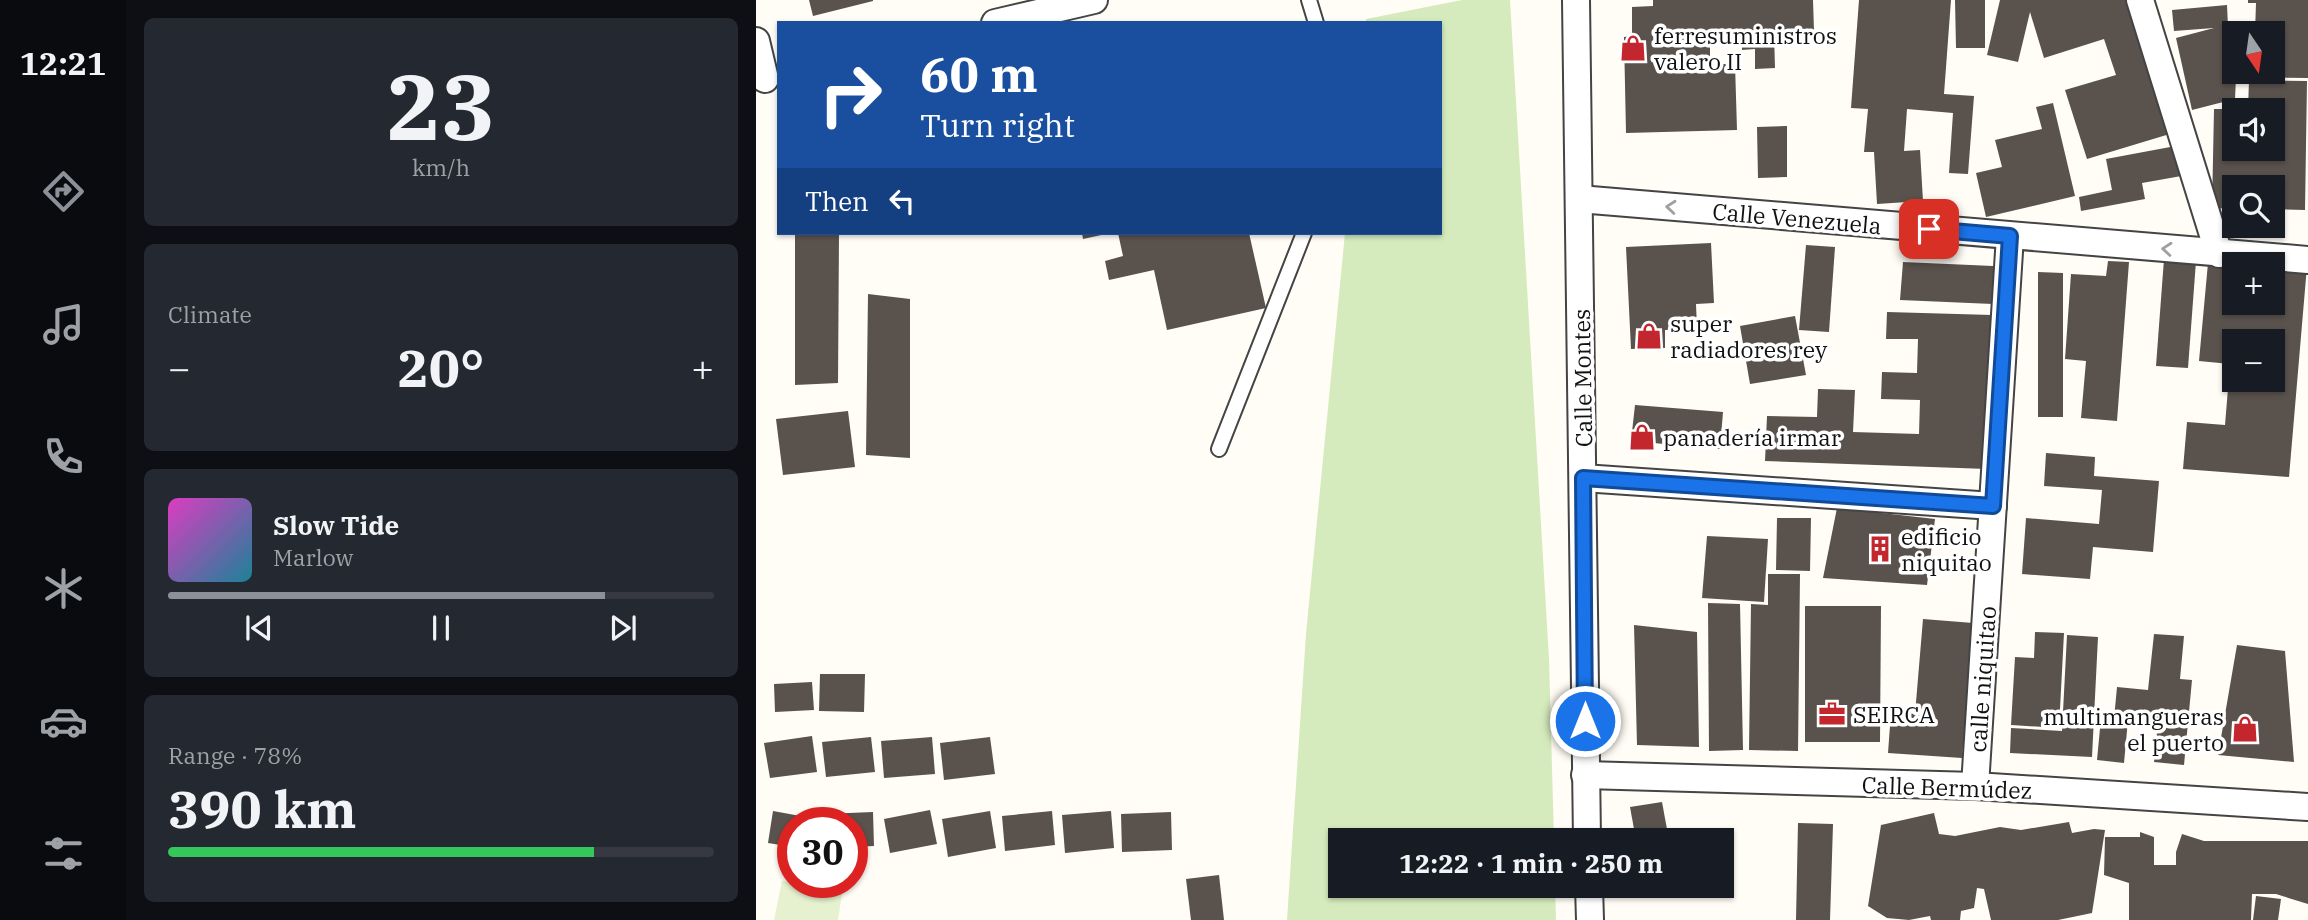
<!DOCTYPE html>
<html lang="en">
<head>
<meta charset="utf-8">
<style>
  :root { --surface:#171b24; --page:#242831; --text:#f1f3f6; --muted:#9ea1a6; --line:#363941; --accent:#8c9099 }
  body { margin:0; font-family:"IBM Plex Serif",serif; background:var(--page); color:var(--text); height:100vh; display:flex; flex-direction:column; font-size:26px; white-space:nowrap }
  * { box-sizing:border-box; margin:0 }
  p { font-size:23px; color:var(--muted) }
  .icon { flex:none; width:38px; height:38px; fill:none; stroke:currentColor; stroke-width:2; stroke-linecap:round; stroke-linejoin:round }
  .map { position:relative; flex:1; overflow:hidden }
  .details { display:flex; flex-direction:column; gap:18px; padding:18px; background:#0d0f14; width:630px }
  .details>* { flex:none }
  .banner { position:absolute; left:21px; top:21px; width:665px; height:214px; border-radius:0px; box-shadow:0 2px 5px #0004; background:#1a4fa0; color:#fff; overflow:hidden }
  .needle { width:46px; rotate:167deg }
  .controls { position:absolute; left:1466px; top:21px; display:grid; gap:14px }
  .controls a { display:grid; place-items:center; width:63px; height:63px; border-radius:0px; background:var(--surface); box-shadow:0 2px 5px #0004; font-size:35px }
  .speed { position:absolute; left:21px; top:807px; display:flex; gap:14px; font-size:35px; font-weight:700; text-align:center }
  .speed>* { display:grid; place-content:center; width:91px; height:91px; border-radius:50%; background:var(--surface); box-shadow:0 2px 5px #0004; line-height:1 }
  .speed .limit { border:10px solid #d22; background:#fff; color:#111 }
  .pin { position:absolute; display:grid; place-items:center; width:60px; height:60px; color:#fff; margin:-30px; border-radius:14px; box-shadow:0 4px 10px #0006 }
  .me { position:absolute; width:77px; margin:-38px; rotate:0deg; stroke-linejoin:round; filter:drop-shadow(0 0 5px #0008) }
  .turn { display:flex; align-items:center; gap:24px; height:147px; padding:0 28px; font-size:32px }
  .turn .icon { width:91px; height:91px; stroke-width:2.5 }
  .turn b { display:block; font-size:49px; line-height:60px }
  .then { display:flex; align-items:center; height:66px; padding:0 28px; background:#0003; gap:14px; font-size:26px }
  .big { font-size:52px; font-weight:700; line-height:1.1 }
  .details .tile { flex:1; display:flex; flex-direction:column; justify-content:center; gap:10px; min-width:0; padding:0 24px; border-radius:10px; background:var(--page) }
  .details .dial { align-items:center; gap:0 }
  .dial b { font-size:91px; line-height:1 }
  .song { display:flex; align-items:center; gap:21px }
  .cover { width:84px; height:84px; border-radius:10px; background:linear-gradient(135deg,hsl(310 70% 55%),hsl(190 70% 35%)) }
  .played { height:7px; border-radius:4px; background:linear-gradient(90deg,var(--accent) 80%,var(--line) 80%) }
  .keys { display:flex; justify-content:space-around; direction:ltr }
  .heat { display:flex; justify-content:space-between; align-items:center; font-size:38px; direction:ltr }
  .charge { height:10px; border-radius:5px; background:linear-gradient(90deg,#34c759 78%,var(--line) 0) }
  .trip { position:absolute; left:572px; top:828px; width:406px; height:70px; border-radius:0px; background:var(--surface); box-shadow:0 2px 5px #0004; font-weight:700; line-height:70px; text-align:center }
  main { display:flex; flex:1; min-height:0 }
  .tabs { display:flex; flex-direction:column; width:126px; justify-content:space-around; align-items:center; background:#090b0e; color:var(--muted) }
  .tabs .icon { width:49px; height:49px }
  .tabs .current { color:var(--accent) }
  .tabs b { font-size:32px; color:var(--text) }
  .map>svg:first-child { display:block }
</style>
</head>
<body>
<main>
<nav class="tabs">
<b>12:21</b>
<svg class="icon current" aria-label="directions" viewBox="0 0 24 24"><path d="M12 3l9 9-9 9-9-9zM9 14v-3h6M13 9l2 2-2 2"/></svg>
<svg class="icon" aria-label="music" viewBox="0 0 24 24"><path d="M9 18V5l10-2v13"/><circle cx="6" cy="18" r="3"/><circle cx="16" cy="16" r="3"/></svg>
<svg class="icon" aria-label="phone" viewBox="0 0 24 24"><path d="M5 4h4l2 5-3 2q2 4 5 5l2-3 5 2v4C11 20 4 13 5 4z"/></svg>
<svg class="icon" aria-label="climate" viewBox="0 0 24 24"><path d="M12 3v18M4 7l16 10M4 17L20 7"/></svg>
<svg class="icon" aria-label="car" viewBox="0 0 24 24"><path d="M5 17H2v-5l4-1 3-4h7l3 4 3 1v5h-3M9 17h6M6 11h13"/><circle cx="7" cy="17" r="2"/><circle cx="17" cy="17" r="2"/></svg>
<svg class="icon" aria-label="filters" viewBox="0 0 24 24"><path d="M4 7h16M4 17h16"/><circle cx="9" cy="7" r="2"/><circle cx="15" cy="17" r="2"/></svg>
</nav>
<section class="details">
<div class="tile dial"><b>23</b><p>km/h</p></div>
<div class="tile"><p>Climate</p>
<div class="heat"><a>−</a><b class="big">20°</b><a>+</a></div>
</div>
<div class="tile">
<div class="song"><i class="cover"></i><div><b>Slow Tide</b><p>Marlow</p></div></div>
<div class="played"></div>
<div class="keys"><svg class="icon" aria-label="previous" viewBox="0 0 24 24"><path d="M18 5L8 12l10 7zM5 5v14"/></svg><svg class="icon" aria-label="pause" viewBox="0 0 24 24"><path d="M8 5v14M16 5v14"/></svg><svg class="icon" aria-label="next" viewBox="0 0 24 24"><path d="M6 5l10 7-10 7zM19 5v14"/></svg></div>
</div>
<div class="tile"><p>Range · 78%</p><b class="big">390 km</b><div class="charge"></div></div>
</section>
<div class="map">
<svg width="1552" height="920" viewBox="0 0 1552 920">
  <rect width="100%" height="100%" fill="#fffdf5"/>
  <polygon fill="#d5ebbd" points="706,0 754,0 793,659 798,840 584,840 584,886 799,886 800,920 531,920 550,634 589,233 684,233 684,23 610,23 610,19"/>
  <polygon fill="#e6f2cf" points="26,881 87,887 82,920 18,920"/>
  <g fill="#5a524d" fill-rule="evenodd">
    <polygon points="53,0 117,0 117,1 57,16"/>
    <polygon points="897,0 1057,0 1058,31 1018,32 1019,68 999,69 999,49 986,50 986,37 954,38 954,64 979,64 981,130 870,133 868,37 876,36 876,7 897,6"/>
    <polygon points="1103,0 1195,0 1188,94 1218,96 1212,174 1193,173 1197,113 1151,109 1148,151 1164,150 1167,201 1121,204 1118,152 1108,152 1112,109 1095,108"/>
    <polygon points="1199,0 1229,0 1229,48 1200,48"/>
    <polygon points="1244,0 1375,0 1417,133 1331,159 1309,90 1360,75 1348,39 1288,58 1274,12 1262,62 1231,55"/>
    <polygon points="1492,0 1552,0 1552,78 1480,77 1479,99 1436,110 1420,38 1458,28 1418,31 1416,10 1471,5 1472,27 1466,28 1473,52 1479,50 1479,72 1517,72 1517,33 1499,33 1500,3 1492,3"/>
    <polygon points="1493,80 1551,81 1549,210 1517,209 1517,187 1479,187 1479,209 1456,208 1458,109 1479,109 1479,149 1517,149 1517,110 1492,110"/>
    <polygon points="1297,103 1319,196 1230,217 1220,173 1246,167 1239,140 1286,129 1280,107"/>
    <polygon points="1031,126 1031,177 1002,178 1001,127"/>
    <polygon points="1425,145 1431,175 1386,183 1389,199 1325,211 1323,197 1356,190 1350,159"/>
    <polygon points="39,233 83,233 82,383 39,385"/>
    <polygon points="326,233 350,233 350,234 327,239"/>
    <polygon points="362,233 493,233 510,308 411,330 398,270 353,280 349,261 367,256"/>
    <polygon points="955,243 958,303 940,304 941,329 909,330 909,348 875,349 870,247"/>
    <polygon points="1050,245 1079,247 1073,332 1043,330"/>
    <polygon points="1408,259 1440,261 1432,368 1400,366"/>
    <polygon points="1352,261 1373,262 1361,421 1325,418 1330,361 1309,359 1315,274 1350,276"/>
    <polygon points="1147,262 1237,266 1237,304 1144,300"/>
    <path d="M1452,263L1479,265V303H1517V264L1551,266L1533,477L1427,469L1431,422L1469,425L1474,364L1443,361ZM1479,341H1517V380H1479Z"/>
    <polygon points="1282,272 1307,273 1307,417 1282,417"/>
    <polygon points="112,294 154,299 154,458 110,455"/>
    <polygon points="1131,312 1236,315 1231,469 1009,461 1011,416 1061,417 1062,389 1099,390 1097,432 1163,434 1164,400 1125,399 1126,372 1161,373 1162,339 1130,339"/>
    <polygon points="1039,316 1050,375 994,384 984,326"/>
    <polygon points="879,405 967,412 964,449 875,441"/>
    <polygon points="92,411 99,467 27,475 20,419"/>
    <polygon points="1290,453 1339,457 1338,476 1403,481 1397,552 1337,547 1334,579 1266,574 1270,518 1343,524 1346,490 1288,486"/>
    <polygon points="1081,508 1179,519 1171,585 1067,578"/>
    <polygon points="1021,518 1055,518 1054,571 1020,570"/>
    <polygon points="951,536 1012,539 1008,602 946,598"/>
    <polygon points="1012,574 1044,574 1042,751 993,750 995,604 1012,605"/>
    <polygon points="952,603 984,604 987,750 953,751"/>
    <polygon points="1049,606 1125,606 1124,742 1049,742"/>
    <polygon points="1167,619 1217,623 1206,758 1132,753 1135,712 1159,714"/>
    <polygon points="878,625 941,632 943,747 881,745"/>
    <polygon points="1279,632 1308,633 1303,728 1255,725 1259,657 1278,658"/>
    <polygon points="1398,634 1428,636 1424,679 1436,680 1428,765 1398,762 1402,723 1372,720 1368,763 1341,760 1345,718 1358,719 1361,687 1392,690"/>
    <polygon points="1311,635 1342,637 1336,757 1254,753 1255,728 1306,731"/>
    <polygon points="1481,645 1529,651 1538,762 1462,755"/>
    <polygon points="64,674 109,674 108,712 63,711"/>
    <polygon points="56,682 58,710 19,712 18,684"/>
    <polygon points="56,736 61,772 14,778 8,743"/>
    <polygon points="115,737 119,772 70,777 66,742"/>
    <polygon points="176,737 179,774 128,778 125,741"/>
    <polygon points="234,737 239,774 188,780 184,743"/>
    <polygon points="906,802 913,840 880,840 874,807"/>
    <polygon points="174,810 181,844 134,853 128,819"/>
    <polygon points="17,811 61,819 61,822 37,822 37,847 12,843"/>
    <polygon points="234,811 240,848 192,857 186,819"/>
    <polygon points="296,811 299,845 249,851 246,816"/>
    <polygon points="355,811 358,848 309,853 306,815"/>
    <polygon points="117,812 118,846 96,847 96,822 68,822 68,814"/>
    <polygon points="415,812 416,850 366,852 365,814"/>
    <polygon points="1178,813 1183,834 1199,836 1244,827 1265,830 1313,822 1316,833 1338,829 1349,830 1336,913 1302,920 1235,920 1228,889 1221,888 1218,908 1205,911 1204,920 1175,920 1174,916 1153,920 1131,918 1112,906 1125,825"/>
    <polygon points="1042,823 1077,824 1074,920 1040,920"/>
    <polygon points="1384,832 1398,837 1398,865 1420,865 1420,852 1426,834 1448,841 1552,841 1552,904 1520,894 1496,894 1495,920 1373,920 1373,883 1348,875 1349,837 1384,837"/>
    <polygon points="463,875 468,920 435,920 430,879"/>
    <polygon points="1500,896 1525,899 1522,920 1497,920"/>
  </g>
  <g fill="none" stroke-linecap="round" stroke-linejoin="round">
    <g stroke="#444" stroke-width="18">
      <g id="service">
        <polyline points="553,0 560,23"/>
        <polyline points="463,449 548,233"/>
      </g>
    </g>
    <g stroke="#444" stroke-width="30">
      <g id="minor">
        <polyline points="820,0 831,840"/>
        <polyline points="1384,0 1463,254"/>
        <polyline points="239,23 338,0"/>
        <polyline points="0,41 9,79"/>
        <polyline points="823,199 1552,260"/>
        <polyline points="827,478 1237,506"/>
        <polyline points="829,775 1219,786 1552,807"/>
        <polyline points="1219,786 1254,236"/>
        <polyline points="833,886 834,920"/>
      </g>
    </g>
    <use href="#service" stroke="#fff" stroke-width="14"/>
    <use href="#minor" stroke="#fff" stroke-width="26"/>
  </g>
  <defs><path id="oneway-chevron" d="M-2-3.5L2.5 0L-2 3.5" fill="none" stroke-width="1.6" stroke-linecap="round" stroke-linejoin="round" transform="scale(1.75)"/></defs>
  <g stroke="#a0a0a0">
    <use href="#oneway-chevron" transform="translate(915 207) rotate(-175)"/>
    <use href="#oneway-chevron" transform="translate(1411 249) rotate(-175)"/>
  </g>
  <g fill="none" stroke-linecap="round" stroke-linejoin="round">
    <g stroke="#114b97" stroke-width="18">
      <polyline id="route" points="829,721 827,478 1237,506 1254,236 1173,229"/>
    </g>
    <use href="#route" stroke="#1a73e8" stroke-width="12"/>
  </g>
  <defs>
    <g id="shop-bare" transform="scale(2.1)"><path d="M-5-2.5h2.3a2.7 3.5 0 0 1 5.4 0H5L5.5 6h-11ZM-1.5-2.5h3a1.5 2.3 0 0 0-3 0Z" fill="#c4262e" stroke="#fff" stroke-width="2.5" paint-order="stroke"/></g>
    <g id="building-bare" transform="scale(2.1)"><path d="M-4-6H4V6H1V3H-1V6H-4ZM-2.5-4.3h1.7v1.8h-1.7ZM.8-4.3h1.7v1.8H.8ZM-2.5-1h1.7V.8h-1.7ZM.8-1h1.7V.8H.8Z" fill="#c4262e" stroke="#fff" stroke-width="2.5" paint-order="stroke"/></g>
    <g id="office-bare" transform="scale(2.1)"><path d="M-6-3h4V-5.5h4V-3h4V5H-6ZM-1-4.5V-3h2v-1.5ZM-6 0V1H6V0Z" fill="#c4262e" stroke="#fff" stroke-width="2.5" paint-order="stroke"/></g>
  </defs>
  <g fill-rule="evenodd">
    <use href="#shop-bare" x="877" y="48"/>
    <use href="#shop-bare" x="893" y="336"/>
    <use href="#shop-bare" x="886" y="437"/>
    <use href="#building-bare" x="1124" y="549"/>
    <use href="#office-bare" x="1076" y="714"/>
    <use href="#shop-bare" x="1489" y="729"/>
  </g>
  <g text-anchor="middle" dominant-baseline="central" stroke-width="7" stroke-linejoin="round" paint-order="stroke">
    <g font-size="23" fill="#111" stroke="#fff" text-anchor="start">
      <text x="898" y="35">ferresuministros<tspan x="898" dy="26">valero II</tspan></text>
      <text x="914" y="323">super<tspan x="914" dy="26">radiadores rey</tspan></text>
      <text x="907" y="437">panadería irmar</text>
      <text x="1145" y="536">edificio<tspan x="1145" dy="26">niquitao</tspan></text>
      <text x="1097" y="714">SEIRCA</text>
      <text x="1468" y="716" text-anchor="end">multimangueras<tspan x="1468" dy="26">el puerto</tspan></text>
    </g>
    <g font-size="23" fill="#111" stroke="#fff">
      <text transform="translate(1041 218) rotate(5)">Calle Venezuela</text>
      <text transform="translate(826 378) rotate(-91)">Calle Montes</text>
      <text transform="translate(1226 679) rotate(-86)">calle niquitao</text>
      <text transform="translate(1191 787) rotate(2)">Calle Bermúdez</text>
    </g>
  </g>
</svg>
<div class="controls">
<a><svg class="needle" viewBox="-14 -14 28 28"><path d="M0-13l5 13h-10z" fill="#e53935"/><path d="M0 13l5-13h-10z" fill="#9ea1a6"/></svg></a>
<a><svg class="icon" aria-label="sound" viewBox="0 0 24 24"><path d="M4 9h4l5-4v14l-5-4H4zM17 9q2 3 0 6"/></svg></a>
<a><svg class="icon" aria-label="search" viewBox="0 0 24 24"><circle cx="10" cy="10" r="6"/><path d="M15 15l6 6"/></svg></a>
<a>+</a>
<a>−</a>
</div>
<div class="speed"><div class="limit">30</div></div>
<div class="pin" style="left:1173px;top:229px;background:#d93025"><svg class="icon" aria-label="arrive" viewBox="0 0 24 24"><path d="M6 21V4h12l-3 4 3 4H6"/></svg></div>
<svg class="me" style="left:829px;top:721px" viewBox="-20 -20 40 40"><circle r="17" fill="#1a73e8" stroke="#fff" stroke-width="3"/><path d="M0-11L8 9 0 5-8 9z" fill="#fff"/></svg>
<div class="trip">12:22 · 1 min · 250 m</div>
<div class="banner">
<div class="turn"><svg class="icon" aria-label="right" viewBox="0 0 24 24"><path d="M7 20v-9h11M14 6l5 5-5 5"/></svg><div><b>60 m</b>Turn right</div></div>
<div class="then">Then<svg class="icon" aria-label="left" viewBox="0 0 24 24"><path d="M17 20v-9H6M10 6l-5 5 5 5"/></svg></div>
</div>
</div>
</main>
</body>
</html>
